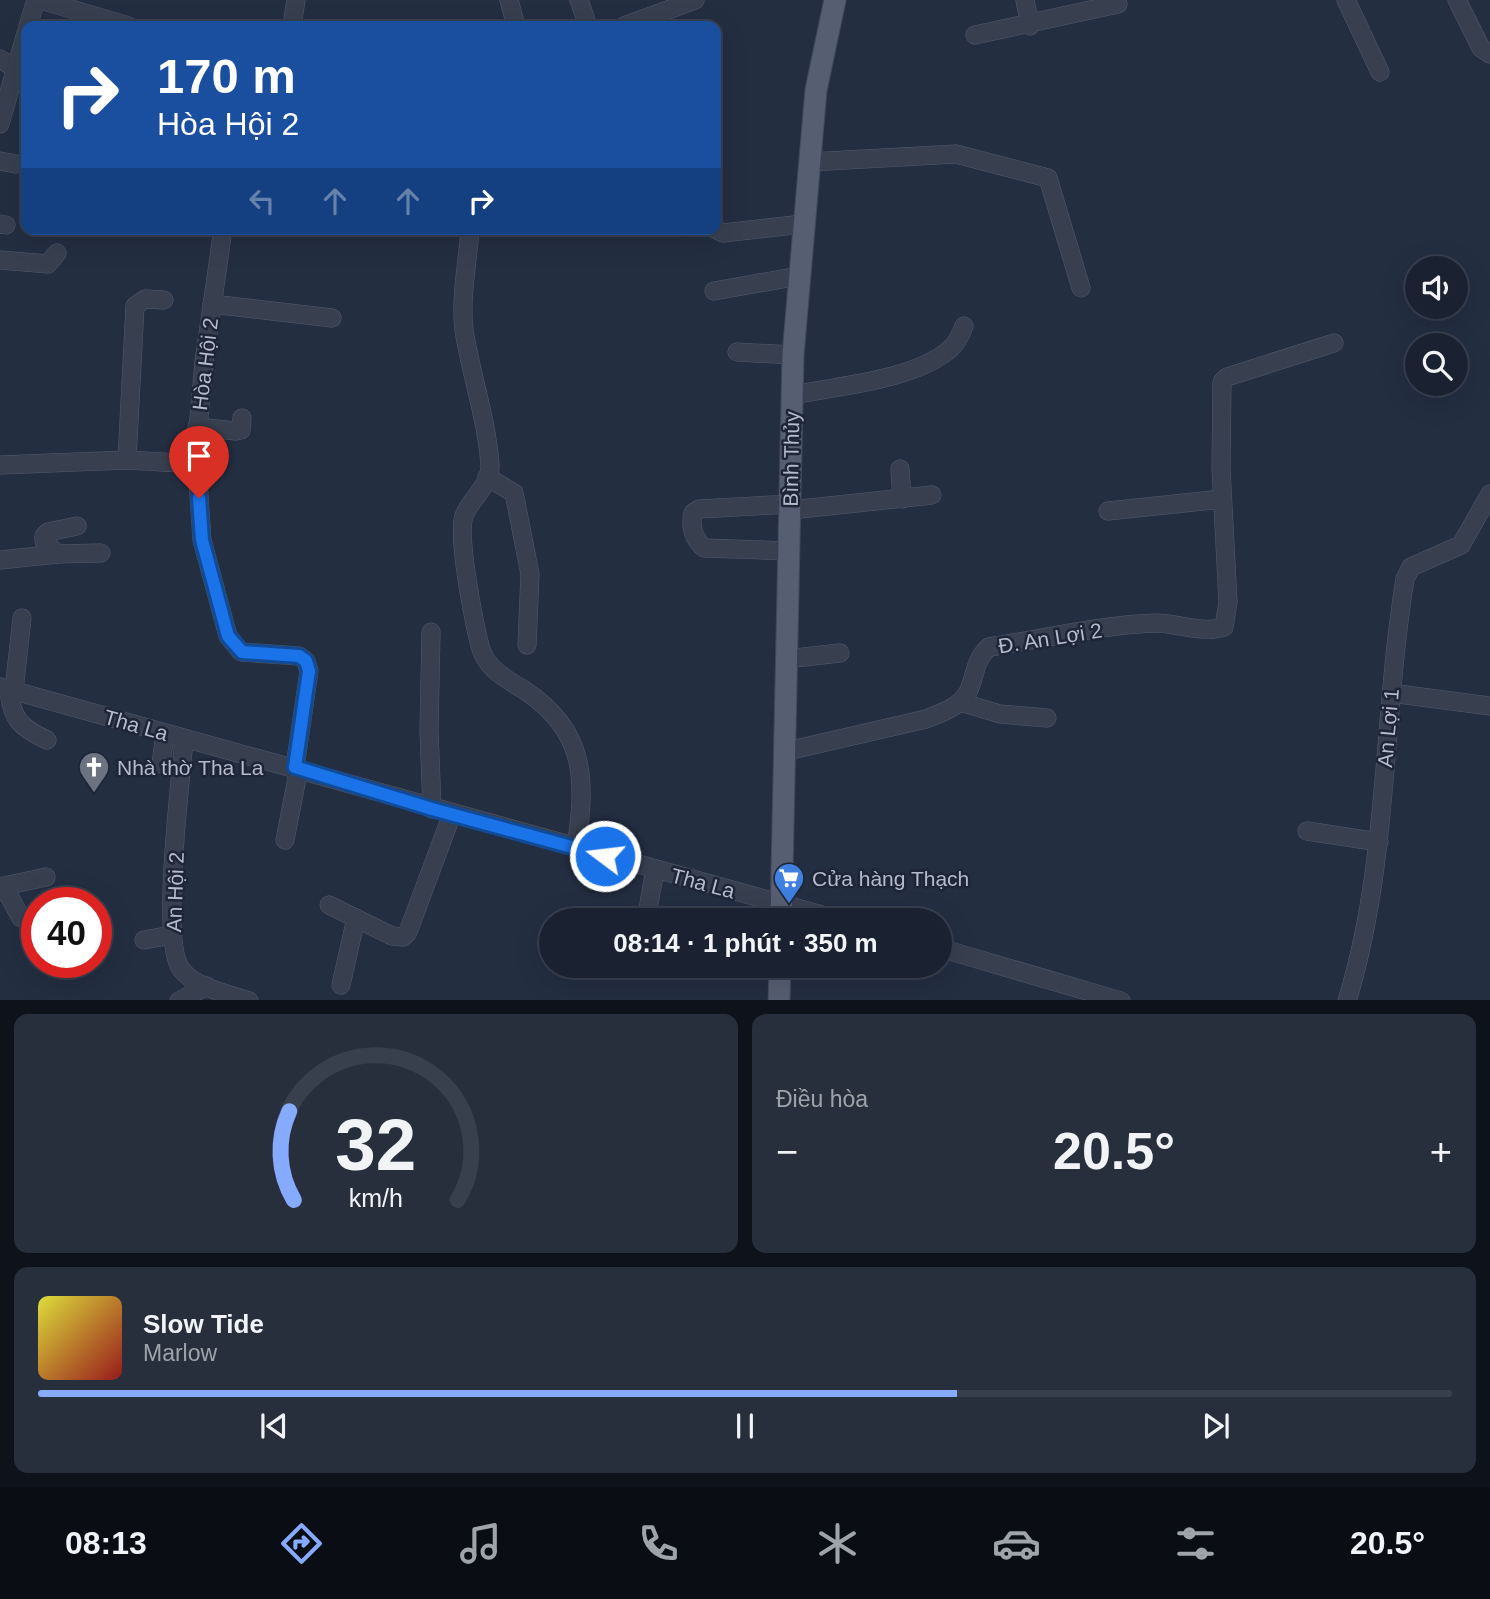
<!DOCTYPE html>
<html lang="vi">
<head>
<meta charset="utf-8">
<style>
  :root { --surface:#1a2231; --page:#272f3d; --text:#f1f3f6; --muted:#9fa4ab; --line:#383f4d; --accent:#86abfe }
  body { margin:0; font-family:Arial,sans-serif; background:var(--page); color:var(--text); height:100vh; display:flex; flex-direction:column; font-size:26px; white-space:nowrap }
  * { box-sizing:border-box; margin:0 }
  p { font-size:23px; color:var(--muted) }
  .icon { flex:none; width:38px; height:38px; fill:none; stroke:currentColor; stroke-width:2; stroke-linecap:round; stroke-linejoin:round }
  .map { position:relative; height:1000px; overflow:hidden }
  .panel { display:flex; flex-direction:column; gap:14px; padding:14px; background:#0e131b; flex:1 }
  .panel>* { flex:none }
  .hud { position:absolute; left:21px; top:21px; width:700px; height:214px; border-radius:14px; box-shadow:0 7px 28px #0002,0 0 0 2px var(--line); background:#1a4fa0; color:#fff; overflow:hidden }
  .buttons { position:absolute; left:1405px; top:256px; display:grid; gap:14px }
  .buttons a { display:grid; place-items:center; width:63px; height:63px; border-radius:50%; background:var(--surface); box-shadow:0 7px 28px #0002,0 0 0 2px var(--line); font-size:35px }
  .speed { position:absolute; left:21px; top:887px; display:flex; gap:14px; font-size:35px; font-weight:700; text-align:center }
  .speed>* { display:grid; place-content:center; width:91px; height:91px; border-radius:50%; background:var(--surface); box-shadow:0 7px 28px #0002,0 0 0 2px var(--line); line-height:1 }
  .speed .limit { border:10px solid #d22; background:#fff; color:#111 }
  .pin { position:absolute; display:grid; place-items:center; width:60px; height:60px; color:#fff; margin:-72px -30px; border-radius:50% 50% 50% 0; rotate:-45deg; box-shadow:0 0 7px #0007 }
  .pin .icon { rotate:45deg }
  .me { position:absolute; width:77px; margin:-38px; rotate:285deg; stroke-linejoin:round; filter:drop-shadow(0 0 5px #0008) }
  .turn { display:flex; align-items:center; gap:24px; height:147px; padding:0 21px; font-size:32px }
  .turn .icon { width:91px; height:91px; stroke-width:2.5 }
  .turn b { display:block; font-size:49px; line-height:60px }
  .lanes { display:flex; align-items:center; height:66px; padding:0 21px; background:#0003; justify-content:center; gap:35px; direction:ltr }
  .lanes .off { opacity:.35 }
  .big { font-size:52px; font-weight:800; line-height:1.1 }
  .panel .tile { flex:1; display:flex; flex-direction:column; justify-content:center; gap:10px; min-width:0; padding:0 24px; border-radius:14px; background:var(--page) }
  .panel .dial { align-items:center; gap:0 }
  .dial svg { height:182px; overflow:visible; fill:none; stroke:var(--line); stroke-width:7; stroke-linecap:round; text-anchor:middle }
  .dial text { fill:var(--text); stroke:none }
  .song { display:flex; align-items:center; gap:21px }
  .cover { width:84px; height:84px; border-radius:10px; background:linear-gradient(135deg,hsl(60 70% 55%),hsl(0 70% 35%)) }
  .played { height:7px; border-radius:4px; background:linear-gradient(90deg,var(--accent) 65%,var(--line) 65%) }
  .keys { display:flex; justify-content:space-around; direction:ltr }
  .heat { display:flex; justify-content:space-between; align-items:center; font-size:38px; direction:ltr }
  .panel .tiles { flex:1; display:grid; gap:14px; grid-template-columns:1fr 1fr }
  .tile:last-child { grid-column:span 2 }
  .trip { position:absolute; left:539px; top:908px; width:413px; height:70px; border-radius:35px; background:var(--surface); box-shadow:0 7px 28px #0002,0 0 0 2px var(--line); font-weight:800; line-height:70px; text-align:center }
  .dock { display:flex; height:112px; justify-content:space-around; align-items:center; background:#0a0e14; color:var(--muted) }
  .dock .icon { width:49px; height:49px }
  .dock .active { color:var(--accent) }
  .dock b { font-size:32px; color:var(--text) }
  .map>svg:first-child { display:block }
</style>
</head>
<body>
<div class="map">
<svg width="1490" height="1001" viewBox="0 0 1490 1001">
  <rect width="100%" height="100%" fill="#232e41"/>
  <g fill="none" stroke-linecap="round" stroke-linejoin="round">
    <g stroke="#535b6b" stroke-width="19">
      <g id="minor">
        <polyline points="40,0 129,26"/>
        <polyline points="509,0 516,26"/>
        <polyline points="579,0 588,26"/>
        <polyline points="1025,0 1030,26"/>
        <polyline points="1346,0 1380,72"/>
        <polyline points="1457,0 1481,48 1490,54"/>
        <polyline points="28,26 36,0"/>
        <polyline points="292,26 296,0"/>
        <polyline points="624,26 695,0"/>
        <polyline points="975,35 1118,4"/>
        <polyline points="0,59 16,69"/>
        <polyline points="0,124 26,33"/>
        <polyline points="0,161 16,164"/>
        <polyline points="809,162 956,154 1048,178 1081,288"/>
        <polyline points="0,224 6,225"/>
        <polyline points="223,229 204,362 196,451 202,540 228,636 241,652 299,656 306,661 309,671 295,767"/>
        <path d="M470,229C468,261 460,298 464,330C471,375 487,420 490,465C491,485 470,499 464,516C457,537 474,622 480,646C486,669 505,678 524,690C587,731 586,781 576,848"/>
        <polyline points="715,229 723,233 803,224"/>
        <polyline points="0,260 48,264 57,253"/>
        <polyline points="714,291 799,276"/>
        <polyline points="212,304 332,318"/>
        <polyline points="737,352 793,355"/>
        <path d="M792,395C837,386 915,380 950,349C957,343 961,334 964,326"/>
        <polyline points="197,427 236,431 241,430 242,418"/>
        <polyline points="127,460 135,306 145,299 164,300"/>
        <polyline points="0,465 127,460 197,464"/>
        <polyline points="900,469 902,499"/>
        <polyline points="487,477 514,493 530,574 527,645"/>
        <polyline points="791,510 932,495"/>
        <polyline points="1108,511 1222,499"/>
        <path d="M789,551L704,548C694,539 690,527 693,513L699,509L791,504"/>
        <polyline points="57,554 101,553"/>
        <polyline points="0,560 57,554 44,541 44,536 48,532 77,526"/>
        <polyline points="431,632 429,730 432,809"/>
        <polyline points="786,659 840,653"/>
        <polyline points="0,687 840,920"/>
        <path d="M9,689C11,719 21,728 47,740"/>
        <polyline points="14,690 22,618"/>
        <polyline points="1391,693 1490,706"/>
        <polyline points="960,702 1000,714 1047,718"/>
        <path d="M184,739C181,781 160,940 181,969C195,988 227,993 249,1001"/>
        <path d="M783,752L926,719C941,713 960,707 968,692C976,676 974,660 989,647C1043,639 1100,625 1155,623C1177,623 1203,634 1224,627L1228,602L1221,468L1222,382L1227,377L1334,343"/>
        <polyline points="161,764 165,734"/>
        <polyline points="1307,831 1379,842"/>
        <polyline points="285,840 299,768"/>
        <polyline points="0,887 46,877"/>
        <polyline points="0,889 8,894 21,918"/>
        <polyline points="329,905 392,936 403,937 408,932 452,814"/>
        <polyline points="646,920 655,870"/>
        <polyline points="144,940 172,935"/>
        <polyline points="940,948 1121,1001"/>
        <polyline points="341,985 356,918"/>
        <polyline points="179,1001 207,986"/>
        <path d="M1347,1001C1389,864 1382,720 1405,579L1411,567L1461,545L1490,494"/>
      </g>
    </g>
    <g stroke="#41495a" stroke-width="23">
      <g id="major">
        <polyline points="781,920 793,355 816,90 835,0"/>
        <polyline points="779,1001 780,966"/>
      </g>
    </g>
    <use href="#minor" stroke="#384050" stroke-width="18"/>
    <use href="#major" stroke="#565f71" stroke-width="21"/>
  </g>
  <g fill="none" stroke-linecap="round" stroke-linejoin="round">
    <g stroke="#114b97" stroke-width="18">
      <polyline id="route" points="199,498 202,540 228,636 242,652 299,656 306,661 309,671 295,767 432,809 605,856"/>
    </g>
    <use href="#route" stroke="#1a73e8" stroke-width="12"/>
  </g>
  <defs>
    <g id="church-pin" transform="scale(1.575)"><path d="M0 17L-7.5 6A9.5 9.5 0 1 1 7.5 6Z" fill="#6b7280" stroke="#1d2536"/><path d="M-1.2-6h2.4v3.5h3.3v2.4h-3.3V6h-2.4V-.1h-3.3v-2.4h3.3Z" fill="#fff"/></g>
    <g id="supermarket-pin" transform="scale(1.575)"><path d="M0 17L-7.5 6A9.5 9.5 0 1 1 7.5 6Z" fill="#3f7fe0" stroke="#1d2536"/><path d="M-6-5.5h2.5l.6 2H6L4.5 2H-2.5L-4.4-4H-6ZM-1.5 3.2a1.3 1.3 0 1 0 .1 0ZM3 3.2a1.3 1.3 0 1 0 .1 0Z" fill="#fff"/></g>
  </defs>
  <g fill-rule="evenodd">
    <use href="#church-pin" x="94" y="767"/>
    <use href="#supermarket-pin" x="789" y="878"/>
  </g>
  <g text-anchor="middle" dominant-baseline="central" stroke-width="5" stroke-linejoin="round" paint-order="stroke">
    <g font-size="21" fill="#b4bbcb" stroke="#1d2536">
      <text transform="translate(205 364) rotate(-83)">Hòa Hội 2</text>
      <text transform="translate(791 459) rotate(-89)">Bình Thủy</text>
      <text transform="translate(1050 638) rotate(-9)">Đ. An Lợi 2</text>
      <text transform="translate(136 725) rotate(16)">Tha La</text>
      <text transform="translate(1388 728) rotate(-85)">An Lợi 1</text>
      <text transform="translate(703 883) rotate(15)">Tha La</text>
      <text transform="translate(175 892) rotate(-88)">An Hội 2</text>
    </g>
    <g font-size="21" fill="#b4bbcb" stroke="#1d2536" text-anchor="start">
      <text x="117" y="767">Nhà thờ Tha La</text>
      <text x="812" y="878">Cửa hàng Thạch</text>
    </g>
  </g>
</svg>
<div class="buttons">
<a><svg class="icon" aria-label="sound" viewBox="0 0 24 24"><path d="M4 9h4l5-4v14l-5-4H4zM17 9q2 3 0 6"/></svg></a>
<a><svg class="icon" aria-label="search" viewBox="0 0 24 24"><circle cx="10" cy="10" r="6"/><path d="M15 15l6 6"/></svg></a>
</div>
<div class="speed"><div class="limit">40</div></div>
<div class="pin" style="left:199px;top:498px;background:#d93025"><svg class="icon" aria-label="arrive" viewBox="0 0 24 24"><path d="M6 21V4h12l-3 4 3 4H6"/></svg></div>
<svg class="me" style="left:605px;top:856px" viewBox="-20 -20 40 40"><circle r="17" fill="#1a73e8" stroke="#fff" stroke-width="3"/><path d="M0-11L8 9 0 5-8 9z" fill="#fff"/></svg>
<div class="trip">08:14 · 1 phút · 350 m</div>
<div class="hud">
<div class="turn"><svg class="icon" aria-label="right" viewBox="0 0 24 24"><path d="M7 20v-9h11M14 6l5 5-5 5"/></svg><div><b>170 m</b>Hòa Hội 2</div></div>
<div class="lanes"><svg class="icon off" aria-label="left" viewBox="0 0 24 24"><path d="M17 20v-9H6M10 6l-5 5 5 5"/></svg><svg class="icon off" aria-label="ahead" viewBox="0 0 24 24"><path d="M12 20V5M6 11l6-6 6 6"/></svg><svg class="icon off" aria-label="ahead" viewBox="0 0 24 24"><path d="M12 20V5M6 11l6-6 6 6"/></svg><svg class="icon" aria-label="right" viewBox="0 0 24 24"><path d="M7 20v-9h11M14 6l5 5-5 5"/></svg></div>
</div>
</div>
<section class="panel">
<div class="tiles">
<div class="tile dial"><svg viewBox="0 0 100 80">
<path d="M14 69A42 42 0 1 1 86 69"/>
<path d="M14 69A42 42 0 0 1 12 30" stroke="#86abfe"/>
<text x="50" y="56" font-size="32" font-weight="700">32</text>
<text x="50" y="72" font-size="11">km/h</text>
</svg></div>
<div class="tile"><p>Điều hòa</p>
<div class="heat"><a>−</a><b class="big">20.5°</b><a>+</a></div>
</div>
<div class="tile">
<div class="song"><i class="cover"></i><div><b>Slow Tide</b><p>Marlow</p></div></div>
<div class="played"></div>
<div class="keys"><svg class="icon" aria-label="previous" viewBox="0 0 24 24"><path d="M18 5L8 12l10 7zM5 5v14"/></svg><svg class="icon" aria-label="pause" viewBox="0 0 24 24"><path d="M8 5v14M16 5v14"/></svg><svg class="icon" aria-label="next" viewBox="0 0 24 24"><path d="M6 5l10 7-10 7zM19 5v14"/></svg></div>
</div>
</div>
</section>
<nav class="dock">
<b>08:13</b>
<svg class="icon active" aria-label="directions" viewBox="0 0 24 24"><path d="M12 3l9 9-9 9-9-9zM9 14v-3h6M13 9l2 2-2 2"/></svg>
<svg class="icon" aria-label="music" viewBox="0 0 24 24"><path d="M9 18V5l10-2v13"/><circle cx="6" cy="18" r="3"/><circle cx="16" cy="16" r="3"/></svg>
<svg class="icon" aria-label="phone" viewBox="0 0 24 24"><path d="M5 4h4l2 5-3 2q2 4 5 5l2-3 5 2v4C11 20 4 13 5 4z"/></svg>
<svg class="icon" aria-label="climate" viewBox="0 0 24 24"><path d="M12 3v18M4 7l16 10M4 17L20 7"/></svg>
<svg class="icon" aria-label="car" viewBox="0 0 24 24"><path d="M5 17H2v-5l4-1 3-4h7l3 4 3 1v5h-3M9 17h6M6 11h13"/><circle cx="7" cy="17" r="2"/><circle cx="17" cy="17" r="2"/></svg>
<svg class="icon" aria-label="filters" viewBox="0 0 24 24"><path d="M4 7h16M4 17h16"/><circle cx="9" cy="7" r="2"/><circle cx="15" cy="17" r="2"/></svg>
<b>20.5°</b>
</nav>
</body>
</html>
